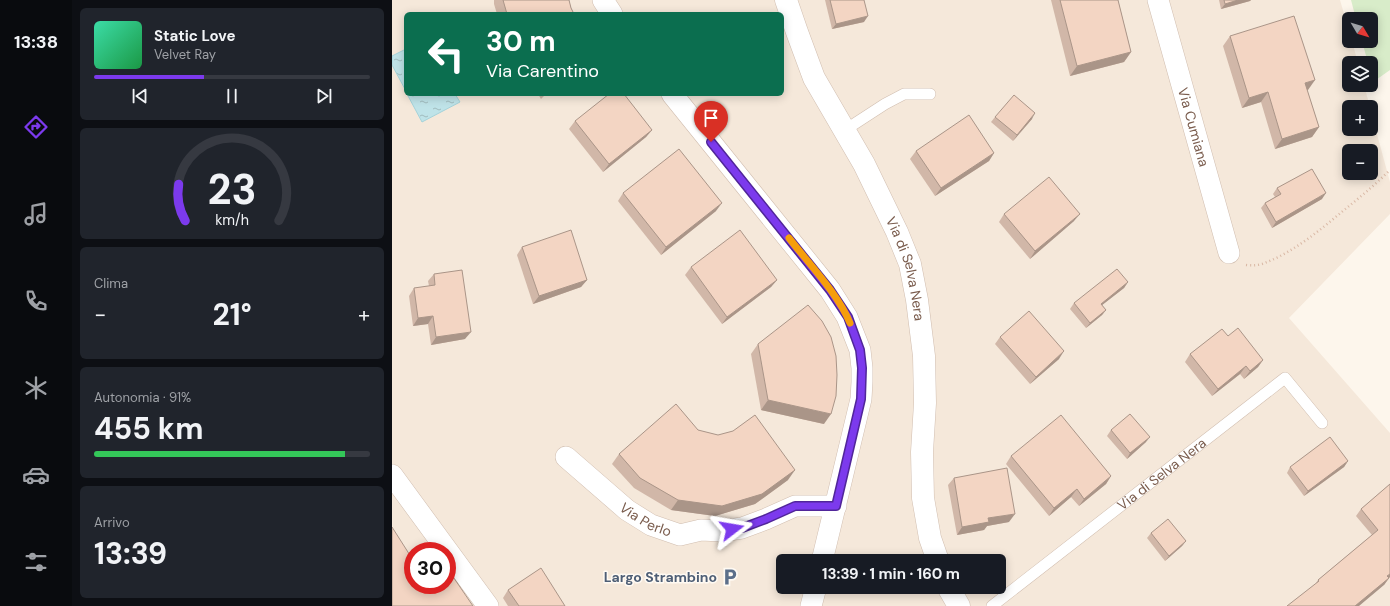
<!DOCTYPE html>
<html lang="it">
<head>
<meta charset="utf-8">
<style>
  :root { --surface:#171b24; --page:#20242c; --text:#f1f3f6; --muted:#9ea1a6; --line:#363941; --accent:#7c3aed }
  body { margin:0; font-family:"DM Sans",sans-serif; background:var(--page); color:var(--text); height:100vh; display:flex; flex-direction:column; font-size:15px; white-space:nowrap }
  * { box-sizing:border-box; margin:0 }
  p { font-size:13px; color:var(--muted) }
  .icon { flex:none; width:22px; height:22px; fill:none; stroke:currentColor; stroke-width:2; stroke-linecap:round; stroke-linejoin:round }
  .map { position:relative; flex:1; overflow:hidden }
  .drawer { display:flex; flex-direction:column; gap:8px; padding:8px; background:#0d0f14; width:320px }
  .drawer>* { flex:none }
  .guide { position:absolute; left:12px; top:12px; width:380px; height:84px; border-radius:6px; box-shadow:0 2px 10px #0003; background:#0b6e4f; color:#fff; overflow:hidden }
  .needle { width:26px; rotate:128deg }
  .controls { position:absolute; left:950px; top:12px; display:grid; gap:8px }
  .controls a { display:grid; place-items:center; width:36px; height:36px; border-radius:6px; background:var(--surface); box-shadow:0 2px 10px #0003; font-size:20px }
  .speed { position:absolute; left:12px; top:542px; display:flex; gap:8px; font-size:20px; font-weight:700; text-align:center }
  .speed>* { display:grid; place-content:center; width:52px; height:52px; border-radius:50%; background:var(--surface); box-shadow:0 2px 10px #0003; line-height:1 }
  .speed .limit { border:6px solid #d22; background:#fff; color:#111 }
  .pin { position:absolute; display:grid; place-items:center; width:34px; height:34px; color:#fff; margin:-41px -17px; border-radius:50% 50% 50% 0; rotate:-45deg; box-shadow:0 0 4px #0007 }
  .pin .icon { rotate:45deg }
  .me { position:absolute; width:44px; margin:-22px; rotate:76deg; stroke-linejoin:round; filter:drop-shadow(0 0 3px #0008) }
  .turn { display:flex; align-items:center; gap:14px; height:84px; padding:0 16px; font-size:18px }
  .turn .icon { width:52px; height:52px; stroke-width:2.5 }
  .turn b { display:block; font-size:28px; line-height:34px }
  .big { font-size:30px; font-weight:700; line-height:1.1 }
  .drawer .widget { flex:1; display:flex; flex-direction:column; justify-content:center; gap:6px; min-width:0; padding:0 14px; border-radius:6px; background:var(--page) }
  .drawer .dial { align-items:center; gap:0 }
  .dial svg { height:104px; overflow:visible; fill:none; stroke:var(--line); stroke-width:7; stroke-linecap:round; text-anchor:middle }
  .dial text { fill:var(--text); stroke:none }
  .song { display:flex; align-items:center; gap:12px }
  .cover { width:48px; height:48px; border-radius:6px; background:linear-gradient(135deg,hsl(160 70% 55%),hsl(140 70% 35%)) }
  .played { height:4px; border-radius:2px; background:linear-gradient(90deg,var(--accent) 40%,var(--line) 40%) }
  .keys { display:flex; justify-content:space-around; direction:ltr }
  .heat { display:flex; justify-content:space-between; align-items:center; font-size:22px; direction:ltr }
  .charge { height:6px; border-radius:3px; background:linear-gradient(90deg,#34c759 91%,var(--line) 0) }
  .trip { position:absolute; left:384px; top:554px; width:230px; height:40px; border-radius:6px; background:var(--surface); box-shadow:0 2px 10px #0003; font-weight:700; line-height:40px; text-align:center }
  main { display:flex; flex:1; min-height:0 }
  .tabs { display:flex; flex-direction:column; width:72px; justify-content:space-around; align-items:center; background:#090b0e; color:var(--muted) }
  .tabs .icon { width:28px; height:28px }
  .tabs .on { color:var(--accent) }
  .tabs b { font-size:18px; color:var(--text) }
  .map>svg:first-child { display:block }
</style>
</head>
<body>
<main>
<nav class="tabs">
<b>13:38</b>
<svg class="icon on" aria-label="directions" viewBox="0 0 24 24"><path d="M12 3l9 9-9 9-9-9zM9 14v-3h6M13 9l2 2-2 2"/></svg>
<svg class="icon" aria-label="music" viewBox="0 0 24 24"><path d="M9 18V5l10-2v13"/><circle cx="6" cy="18" r="3"/><circle cx="16" cy="16" r="3"/></svg>
<svg class="icon" aria-label="phone" viewBox="0 0 24 24"><path d="M5 4h4l2 5-3 2q2 4 5 5l2-3 5 2v4C11 20 4 13 5 4z"/></svg>
<svg class="icon" aria-label="climate" viewBox="0 0 24 24"><path d="M12 3v18M4 7l16 10M4 17L20 7"/></svg>
<svg class="icon" aria-label="car" viewBox="0 0 24 24"><path d="M5 17H2v-5l4-1 3-4h7l3 4 3 1v5h-3M9 17h6M6 11h13"/><circle cx="7" cy="17" r="2"/><circle cx="17" cy="17" r="2"/></svg>
<svg class="icon" aria-label="filters" viewBox="0 0 24 24"><path d="M4 7h16M4 17h16"/><circle cx="9" cy="7" r="2"/><circle cx="15" cy="17" r="2"/></svg>
</nav>
<section class="drawer">
<div class="widget">
<div class="song"><i class="cover"></i><div><b>Static Love</b><p>Velvet Ray</p></div></div>
<div class="played"></div>
<div class="keys"><svg class="icon" aria-label="previous" viewBox="0 0 24 24"><path d="M18 5L8 12l10 7zM5 5v14"/></svg><svg class="icon" aria-label="pause" viewBox="0 0 24 24"><path d="M8 5v14M16 5v14"/></svg><svg class="icon" aria-label="next" viewBox="0 0 24 24"><path d="M6 5l10 7-10 7zM19 5v14"/></svg></div>
</div>
<div class="widget dial"><svg viewBox="0 0 100 80">
<path d="M14 69A42 42 0 1 1 86 69"/>
<path d="M14 69A42 42 0 0 1 9 41" stroke="#7c3aed"/>
<text x="50" y="56" font-size="32" font-weight="700">23</text>
<text x="50" y="72" font-size="11">km/h</text>
</svg></div>
<div class="widget"><p>Clima</p>
<div class="heat"><a>−</a><b class="big">21°</b><a>+</a></div>
</div>
<div class="widget"><p>Autonomia · 91%</p><b class="big">455 km</b><div class="charge"></div></div>
<div class="widget"><p>Arrivo</p><b class="big">13:39</b></div>
</section>
<div class="map">
<svg width="998" height="606" viewBox="0 0 998 606">
  <defs>
    <pattern id="water-ripples" width="26" height="14" patternUnits="userSpaceOnUse"><rect width="26" height="14" fill="#bfe3e8"/><path d="M2 4q2-2 4 0t4 0M15 11q2-2 4 0t4 0" fill="none" stroke="#a0bbbe"/></pattern>
  </defs>
  <rect width="100%" height="100%" fill="#fdf6ec"/>
  <path fill="#f5e8da" fill-rule="evenodd" d="M0,0H948L957,31V41H960L966,63H957V85H972L978,107H957V129H979V112L998,182V214L897,318L998,433V606H0ZM14,14H390V94H14ZM957,151H979V173H957ZM21,551H55V585H21ZM391,561H607V587H391Z"/>
  <polygon fill="#d8ecc9" points="959,0 998,0 998,70 981,82 979,74 979,63 976,63 970,41 979,41 979,19 964,19"/>
  <g fill="url(#water-ripples)" stroke="#a5d3da">
    <polygon points="14,49 14,91 0,65 0,56"/>
    <polygon points="15,94 63,94 68,102 30,122"/>
  </g>
  <g fill="none" stroke-linecap="round" stroke-linejoin="round">
    <g stroke="#d1beb0" stroke-width="12">
      <g id="service">
        <polyline points="453,130 493,104 512,94 538,94"/>
        <path id="s1" d="M600,606L893,378L930,423"/>
      </g>
    </g>
    <g stroke="#d1beb0" stroke-width="22">
      <g id="minor">
        <polyline points="211,0 220,14"/>
        <path id="s2" d="M766,0L837,253"/>
        <polyline points="280,94 438,290 455,317 468,350 470,368 470,382 469,399 430,561"/>
        <path id="s3" d="M174,457L235,510L259,525L288,535L309,530L330,531L350,528L374,519L403,506H444"/>
        <polyline points="0,475 96,606"/>
        <polyline points="419,606 424,587"/>
      </g>
    </g>
    <g stroke="#d1beb0" stroke-width="23">
      <g id="tertiary">
        <path id="s4" d="M394,0L405,32L422,78L472,164L505,232L518,264L525,300L532,356L533,403L530,452L531,498L538,538L546,561"/>
        <polyline points="556,587 567,606"/>
      </g>
    </g>
    <path stroke="#d9b8a5" stroke-width="2.5" stroke-dasharray="1 3" stroke-linecap="butt" d="M854,265C862,266 869,265 875,262C903,251 928,230 951,211C967,198 983,185 998,170"/>
    <use href="#service" stroke="#fff" stroke-width="11"/>
    <use href="#minor" stroke="#fff" stroke-width="21"/>
    <use href="#tertiary" stroke="#fff" stroke-width="22"/>
  </g>
  <g fill="#d1b7a8">
    <polygon points="102,0 177,0 179,8 182,14 105,14 102,4"/>
    <polygon points="433,0 472,0 472,22 440,29"/>
    <polygon points="659,0 726,0 739,52 732,62 678,76"/>
    <polygon points="827,0 859,0 858,1 829,9"/>
    <polygon points="838,36 915,90 927,127 920,137 883,149 869,102 850,108 831,46"/>
    <polygon points="146,94 154,94 149,99"/>
    <polygon points="603,117 640,119 621,141 599,122"/>
    <polygon points="183,121 260,130 254,137 211,172 177,129"/>
    <polygon points="524,151 602,153 597,161 543,196 518,159"/>
    <polygon points="885,188 930,199 880,228 869,208 873,203 883,197 881,194"/>
    <polygon points="231,193 324,211 269,255 226,201"/>
    <polygon points="612,214 682,221 638,259 607,222"/>
    <polygon points="130,247 195,280 189,287 141,304 125,255"/>
    <polygon points="299,267 385,280 379,287 330,324 293,275"/>
    <polygon points="42,274 73,339 39,345 36,324 21,326 17,296 22,288 37,286 36,281"/>
    <polygon points="736,282 732,288 710,305 714,310 710,315 694,328 678,309 682,303"/>
    <polygon points="836,336 871,360 866,367 852,379 848,374 820,396 793,362 798,354"/>
    <polygon points="608,337 667,359 638,384 603,344"/>
    <polygon points="366,344 432,424 369,410 359,354"/>
    <polygon points="306,430 396,480 363,504 323,516 279,510 242,488 220,464 227,454"/>
    <polygon points="719,430 754,442 735,459 715,436"/>
    <polygon points="619,456 719,476 714,484 687,506 679,497 657,516 614,464"/>
    <polygon points="956,461 952,467 912,496 895,473 898,467"/>
    <polygon points="562,478 617,522 595,526 592,530 565,535 556,485"/>
    <polygon points="998,484 998,577 992,585 924,583 926,580 980,535 964,516 969,509"/>
    <polygon points="759,533 794,541 790,546 773,561 755,538"/>
    <polygon points="116,590 173,606 116,606 111,598"/>
  </g>
  <g fill="#aa9588">
    <polygon points="846,0 859,0 858,1 829,9 833,4"/>
    <polygon points="476,16 472,22 440,29 444,24"/>
    <polygon points="739,52 732,62 678,76 685,66"/>
    <polygon points="923,80 916,90 906,93 913,83"/>
    <polygon points="876,92 869,102 850,108 857,98"/>
    <polygon points="643,113 640,119 621,141 625,135"/>
    <polygon points="927,127 920,137 883,149 890,139"/>
    <polygon points="260,130 254,137 211,172 217,164"/>
    <polygon points="602,153 597,161 543,196 549,188"/>
    <polygon points="934,193 930,199 880,228 884,222"/>
    <polygon points="330,203 324,211 269,255 274,247"/>
    <polygon points="688,214 682,221 638,259 643,251"/>
    <polygon points="195,280 189,287 141,304 147,296"/>
    <polygon points="385,280 379,287 330,324 335,317"/>
    <polygon points="736,282 732,288 705,309 709,304"/>
    <polygon points="714,310 710,315 694,328 698,323"/>
    <polygon points="41,316 36,324 21,326 26,318"/>
    <polygon points="79,332 73,339 39,345 44,337"/>
    <polygon points="672,351 667,359 638,384 644,377"/>
    <polygon points="871,360 866,367 852,379 858,371"/>
    <polygon points="854,366 848,374 820,396 826,389"/>
    <polygon points="376,400 439,414 432,424 369,410"/>
    <polygon points="758,437 754,442 735,459 738,453"/>
    <polygon points="956,461 952,467 912,496 916,491"/>
    <polygon points="403,470 396,480 363,504 323,516 279,510 286,500"/>
    <polygon points="719,476 714,484 687,506 692,499"/>
    <polygon points="685,489 679,497 657,516 662,508"/>
    <polygon points="623,514 617,522 595,526 592,530 565,535 570,527 596,518"/>
    <polygon points="794,541 790,546 773,561 777,556"/>
    <polygon points="998,574 998,577 991,583 997,578 992,585 967,606 963,606"/>
  </g>
  <g fill="#f3d5c3" stroke="#aa9588">
    <polygon points="111,0 177,0 179,8 182,14 115,14"/>
    <polygon points="438,0 472,0 476,16 444,24"/>
    <polygon points="668,0 726,0 739,52 685,66"/>
    <polygon points="832,0 846,0 833,4"/>
    <polygon points="902,16 923,80 913,83 927,127 890,139 876,92 857,98 838,36"/>
    <polygon points="217,94 232,94 260,130 217,164 183,121"/>
    <polygon points="622,95 643,113 625,135 603,117"/>
    <polygon points="577,115 602,153 549,188 524,151"/>
    <polygon points="287,149 330,203 274,247 231,193"/>
    <polygon points="920,169 934,193 884,222 873,203 889,194 885,188"/>
    <polygon points="657,177 688,214 643,251 612,214"/>
    <polygon points="179,230 195,280 147,296 130,247"/>
    <polygon points="348,230 385,280 335,317 299,267"/>
    <polygon points="725,269 736,282 709,304 714,310 698,323 682,303"/>
    <polygon points="70,270 79,332 44,337 41,316 26,318 22,288 43,285 42,274"/>
    <polygon points="416,305 430,321 439,337 444,356 445,375 444,396 439,414 376,400 366,344"/>
    <polygon points="637,311 672,351 644,377 608,337"/>
    <polygon points="846,328 871,360 858,371 854,366 826,389 798,354 830,329 836,336"/>
    <polygon points="284,404 306,430 326,435 341,431 363,415 403,470 370,494 330,506 286,500 248,478 227,454"/>
    <polygon points="738,414 758,437 738,453 719,430"/>
    <polygon points="669,415 719,476 692,499 685,489 662,508 619,456"/>
    <polygon points="938,437 956,461 916,491 898,467"/>
    <polygon points="615,468 623,514 596,518 597,522 570,527 562,478"/>
    <polygon points="998,484 998,574 995,576 997,578 963,606 895,606 927,581 926,580 986,530 969,509"/>
    <polygon points="776,519 794,541 777,556 759,533"/>
    <polygon points="0,527 21,560 21,585 55,585 55,568 81,606 0,606"/>
    <polygon points="149,568 173,606 127,606 116,590"/>
  </g>
  <g fill="none" stroke-linecap="round" stroke-linejoin="round">
    <g stroke="#51269a" stroke-width="10">
      <polyline id="route" points="319,142 438,290 456,317 468,350 470,368 469,399 444,506 403,506 374,519 350,528 340,529"/>
    </g>
    <use href="#route" stroke="#7c3aed" stroke-width="7"/>
    <path stroke="#f59e0b" stroke-width="7" d="M397,238C417,264 446,294 458,323"/>
  </g>
  <defs>
    <g id="parking-bare" transform="scale(1.38)"><path d="M-3.5-5.5H1a3.5 3.5 0 0 1 0 7H-1V5.5H-3.5ZM-1-3.4V-.6H.8a1.4 1.4 0 0 0 0-2.8Z" fill="#5c6f8a" stroke="#fffaf3" stroke-width="2.5" paint-order="stroke"/></g>
  </defs>
  <g fill-rule="evenodd">
    <use href="#parking-bare" x="338" y="577"/>
  </g>
  <g text-anchor="middle" dominant-baseline="central" stroke-width="3" stroke-linejoin="round" paint-order="stroke">
    <g font-size="14" fill="#7a5c4d" stroke="#fffaf3">
      <text stroke="none"><textPath href="#s2" startOffset="132">Via Cumiana</textPath></text>
      <text stroke="none"><textPath href="#s4" startOffset="296">Via di Selva Nera</textPath></text>
      <text stroke="none"><textPath href="#s1" startOffset="215">Via di Selva Nera</textPath></text>
      <text stroke="none"><textPath href="#s3" startOffset="102">Via Perlo</textPath></text>
    </g>
    <g font-size="14" font-weight="bold" fill="#4e5e75" stroke="#fffaf3" text-anchor="end">
      <text x="325" y="577">Largo Strambino</text>
    </g>
  </g>
</svg>
<div class="controls">
<a><svg class="needle" viewBox="-14 -14 28 28"><path d="M0-13l5 13h-10z" fill="#e53935"/><path d="M0 13l5-13h-10z" fill="#9ea1a6"/></svg></a>
<a><svg class="icon" aria-label="layers" viewBox="0 0 24 24"><path d="M12 4l9 5-9 5-9-5zM3 14l9 5 9-5"/></svg></a>
<a>+</a>
<a>−</a>
</div>
<div class="speed"><div class="limit">30</div></div>
<div class="pin" style="left:319px;top:142px;background:#d93025"><svg class="icon" aria-label="arrive" viewBox="0 0 24 24"><path d="M6 21V4h12l-3 4 3 4H6"/></svg></div>
<svg class="me" style="left:340px;top:529px" viewBox="-20 -20 40 40"><path d="M0-17L14 15 0 8-14 15z" fill="#7c3aed" stroke="#fff" stroke-width="4"/></svg>
<div class="trip">13:39 · 1 min · 160 m</div>
<div class="guide">
<div class="turn"><svg class="icon" aria-label="left" viewBox="0 0 24 24"><path d="M17 20v-9H6M10 6l-5 5 5 5"/></svg><div><b>30 m</b>Via Carentino</div></div>
</div>
</div>
</main>
</body>
</html>
